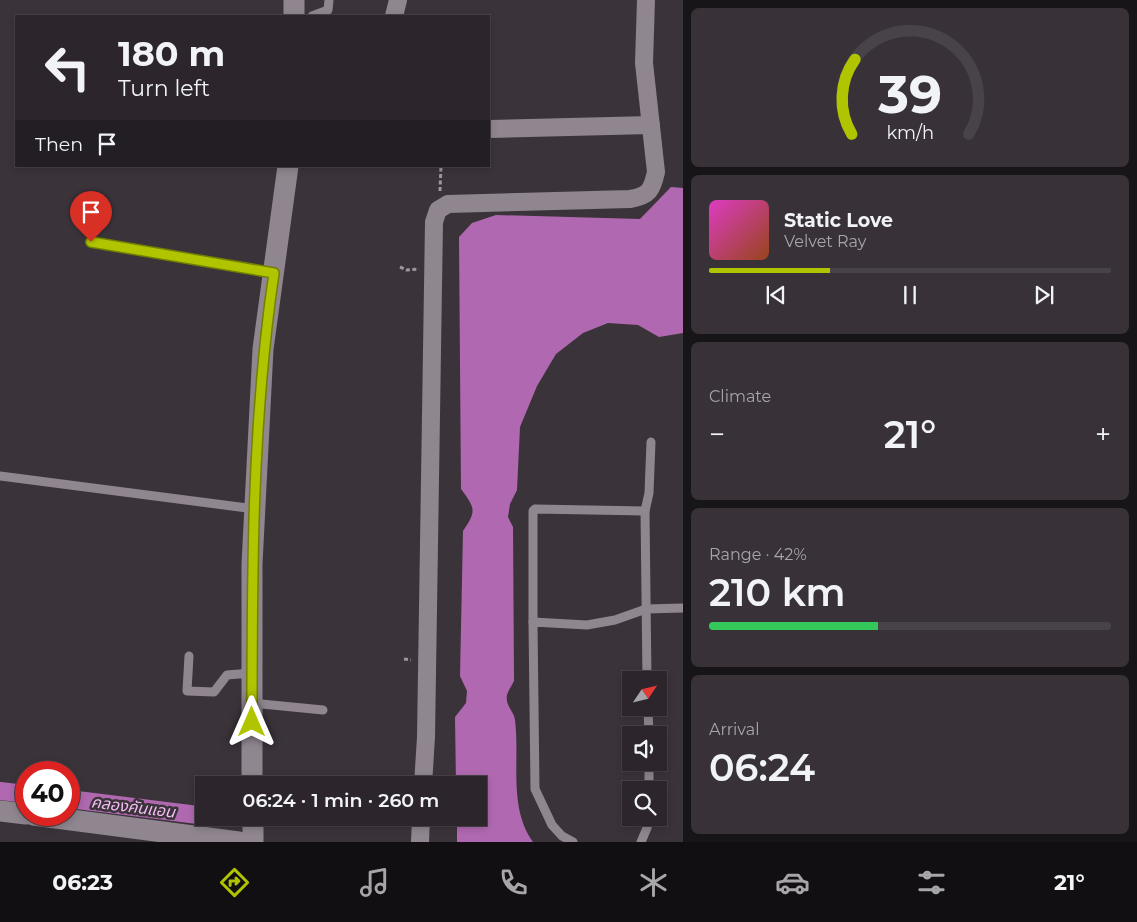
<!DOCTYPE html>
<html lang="en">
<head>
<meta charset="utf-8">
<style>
  :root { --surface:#2c262c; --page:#383238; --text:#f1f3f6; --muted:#a6a5a9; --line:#484348; --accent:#b0c500 }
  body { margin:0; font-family:Montserrat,"Noto Sans Thai",sans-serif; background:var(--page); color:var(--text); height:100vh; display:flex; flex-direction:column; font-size:19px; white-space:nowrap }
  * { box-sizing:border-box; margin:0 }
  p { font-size:16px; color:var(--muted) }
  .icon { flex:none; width:28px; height:28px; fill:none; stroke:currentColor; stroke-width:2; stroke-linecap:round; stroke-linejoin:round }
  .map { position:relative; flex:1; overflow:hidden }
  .panel { display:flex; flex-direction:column; gap:8px; padding:8px; background:#181518; width:454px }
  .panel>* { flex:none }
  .banner { position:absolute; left:15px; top:15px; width:475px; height:152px; border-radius:0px; box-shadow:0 2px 8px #0003,0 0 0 1px var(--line); background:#2c262c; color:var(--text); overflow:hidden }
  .needle { width:32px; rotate:55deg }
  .buttons { position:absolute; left:622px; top:671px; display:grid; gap:10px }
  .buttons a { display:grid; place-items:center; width:45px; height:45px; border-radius:0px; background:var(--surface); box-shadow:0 2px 8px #0003,0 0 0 1px var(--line); font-size:25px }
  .speed { position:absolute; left:15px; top:761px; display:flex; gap:10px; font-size:25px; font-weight:700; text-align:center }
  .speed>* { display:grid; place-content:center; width:65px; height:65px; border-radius:50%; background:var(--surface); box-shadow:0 2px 8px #0003,0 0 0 1px var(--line); line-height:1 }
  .speed .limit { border:8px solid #d22; background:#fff; color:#111 }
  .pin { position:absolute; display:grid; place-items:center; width:42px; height:42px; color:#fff; margin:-51px -21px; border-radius:50% 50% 50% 0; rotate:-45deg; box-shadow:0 0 5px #0007 }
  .pin .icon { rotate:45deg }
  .me { position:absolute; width:55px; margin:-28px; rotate:0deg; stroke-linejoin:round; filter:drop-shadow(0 0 4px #0008) }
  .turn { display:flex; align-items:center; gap:18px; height:105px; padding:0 20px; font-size:22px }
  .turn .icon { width:65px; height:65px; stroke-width:2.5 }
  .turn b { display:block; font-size:35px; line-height:42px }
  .then { display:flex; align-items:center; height:48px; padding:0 20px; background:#0003; gap:10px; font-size:19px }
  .big { font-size:38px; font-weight:600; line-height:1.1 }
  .panel .tile { flex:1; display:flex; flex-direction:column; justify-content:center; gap:8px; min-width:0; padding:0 18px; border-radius:8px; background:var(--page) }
  .panel .dial { align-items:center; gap:0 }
  .dial svg { height:130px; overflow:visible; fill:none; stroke:var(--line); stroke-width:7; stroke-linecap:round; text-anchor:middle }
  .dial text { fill:var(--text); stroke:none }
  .song { display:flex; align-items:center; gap:15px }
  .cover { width:60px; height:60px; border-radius:8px; background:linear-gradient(135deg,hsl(310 70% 55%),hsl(20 70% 35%)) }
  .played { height:5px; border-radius:2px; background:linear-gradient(90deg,var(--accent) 30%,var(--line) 30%) }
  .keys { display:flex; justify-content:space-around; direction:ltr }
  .heat { display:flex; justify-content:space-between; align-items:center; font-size:28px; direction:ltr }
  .charge { height:8px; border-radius:4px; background:linear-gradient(90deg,#34c759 42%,var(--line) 0) }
  .trip { position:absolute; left:195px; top:776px; width:292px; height:50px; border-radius:0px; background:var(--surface); box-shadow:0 2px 8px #0003,0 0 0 1px var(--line); font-weight:600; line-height:50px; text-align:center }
  .dock { display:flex; height:80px; justify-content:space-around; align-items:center; background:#120f12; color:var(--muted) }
  .dock .icon { width:35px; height:35px }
  .dock .selected { color:var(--accent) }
  .dock b { font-size:22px; color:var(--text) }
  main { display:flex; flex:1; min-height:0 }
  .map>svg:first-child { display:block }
</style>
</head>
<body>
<main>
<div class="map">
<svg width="684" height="842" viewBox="0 0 684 842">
  <rect width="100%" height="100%" fill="#3b333a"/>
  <path fill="#b069b0" d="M671,187L683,188V333L659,337L638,325L608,323L583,333L556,354L537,386L520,427L517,490L510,504L508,517L513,527L514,681C512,685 508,691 507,695C505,706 514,711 515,720C520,761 508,807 533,842H457V818H479V785H456L455,717L466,703L467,691L460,676L463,531C477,511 475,508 461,489L459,237L472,223L496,215L640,219Z"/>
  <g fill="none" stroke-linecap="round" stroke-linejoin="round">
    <g stroke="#b069b0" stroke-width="18">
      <polyline points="0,791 26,794"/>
      <polyline points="69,799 198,815"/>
    </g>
    <g stroke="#9e979d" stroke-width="3" stroke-dasharray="4 2.5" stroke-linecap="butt">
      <polyline points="440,191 441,166"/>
      <polyline points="400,267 407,270 419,269"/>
      <polyline points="404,659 411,660"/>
    </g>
    <g stroke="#8f868f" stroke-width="9">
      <polyline points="312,16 328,10 329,0"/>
      <polyline points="91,242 274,273"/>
      <polyline points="0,476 255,509"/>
      <polyline points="533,622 533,511 535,509 645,511"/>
      <polyline points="189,656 187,691 214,692 227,675 252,673"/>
      <polyline points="647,680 645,511 649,493 651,442"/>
      <polyline points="252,703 323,710"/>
      <polyline points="648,708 649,735"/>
      <polyline points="649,790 649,762"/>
      <polyline points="573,842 562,836 552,825 535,789 533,622 587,625 615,620 646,609 684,608"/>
      <polyline points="641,842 647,828 648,818"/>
    </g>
    <g stroke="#8f868f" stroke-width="18">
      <polyline points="394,16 398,0"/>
      <polyline points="489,129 651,125"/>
      <path d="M423,785L426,737L434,222L438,210L448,204L630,199C649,196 652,190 656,172L644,63L646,0"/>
      <polyline points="420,842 421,818"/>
    </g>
    <g stroke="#8f868f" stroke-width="21">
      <polyline points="294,0 294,16"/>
      <polyline points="252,785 252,564 263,349 288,166"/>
      <polyline points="0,811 26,814"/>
      <polyline points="33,815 239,842"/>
      <polyline points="253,818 253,842"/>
    </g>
  </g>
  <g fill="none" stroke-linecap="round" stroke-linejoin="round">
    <g stroke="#728000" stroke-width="12">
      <path id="route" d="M91,242L274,273C252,421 252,572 252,722"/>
    </g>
    <use href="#route" stroke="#b0c500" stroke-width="9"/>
  </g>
  <g text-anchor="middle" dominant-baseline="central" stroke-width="5" stroke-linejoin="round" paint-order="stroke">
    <g font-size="16" font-style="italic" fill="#f5bdf4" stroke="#3b333a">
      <text transform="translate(133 807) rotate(7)">คลองคันแอน</text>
    </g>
  </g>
</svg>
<div class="buttons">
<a><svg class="needle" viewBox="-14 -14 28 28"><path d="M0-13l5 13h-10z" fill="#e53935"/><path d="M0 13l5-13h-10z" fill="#a6a5a9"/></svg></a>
<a><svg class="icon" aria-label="sound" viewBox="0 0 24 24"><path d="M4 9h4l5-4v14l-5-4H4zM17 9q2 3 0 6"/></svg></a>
<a><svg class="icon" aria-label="search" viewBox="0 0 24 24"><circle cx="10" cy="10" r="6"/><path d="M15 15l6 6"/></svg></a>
</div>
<div class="speed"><div class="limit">40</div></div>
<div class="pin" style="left:91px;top:242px;background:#d93025"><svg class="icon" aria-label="arrive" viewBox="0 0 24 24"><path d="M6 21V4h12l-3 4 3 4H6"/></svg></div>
<svg class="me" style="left:252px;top:722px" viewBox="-20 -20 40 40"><path d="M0-17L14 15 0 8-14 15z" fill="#b0c500" stroke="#fff" stroke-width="4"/></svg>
<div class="trip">06:24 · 1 min · 260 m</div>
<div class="banner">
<div class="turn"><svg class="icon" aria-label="left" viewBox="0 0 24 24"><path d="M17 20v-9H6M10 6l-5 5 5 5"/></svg><div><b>180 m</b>Turn left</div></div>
<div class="then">Then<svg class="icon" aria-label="arrive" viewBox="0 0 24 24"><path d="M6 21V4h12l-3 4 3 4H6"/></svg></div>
</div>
</div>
<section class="panel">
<div class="tile dial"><svg viewBox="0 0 100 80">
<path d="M14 69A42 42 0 1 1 86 69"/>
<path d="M14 69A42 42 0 0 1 16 23" stroke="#b0c500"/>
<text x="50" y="56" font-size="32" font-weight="700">39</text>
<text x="50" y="72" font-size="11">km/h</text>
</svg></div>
<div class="tile">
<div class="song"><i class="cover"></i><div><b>Static Love</b><p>Velvet Ray</p></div></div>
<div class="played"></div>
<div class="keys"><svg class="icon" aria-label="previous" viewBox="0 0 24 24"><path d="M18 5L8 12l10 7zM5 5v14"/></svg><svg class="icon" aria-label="pause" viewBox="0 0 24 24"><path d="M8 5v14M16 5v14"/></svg><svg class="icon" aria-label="next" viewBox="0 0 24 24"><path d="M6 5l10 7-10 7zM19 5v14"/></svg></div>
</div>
<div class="tile"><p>Climate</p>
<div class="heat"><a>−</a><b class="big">21°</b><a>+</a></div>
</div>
<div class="tile"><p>Range · 42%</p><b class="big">210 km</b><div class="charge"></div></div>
<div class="tile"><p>Arrival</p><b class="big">06:24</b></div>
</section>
</main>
<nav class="dock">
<b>06:23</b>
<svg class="icon selected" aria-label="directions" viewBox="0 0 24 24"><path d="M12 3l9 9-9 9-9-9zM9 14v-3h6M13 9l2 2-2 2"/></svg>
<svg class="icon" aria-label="music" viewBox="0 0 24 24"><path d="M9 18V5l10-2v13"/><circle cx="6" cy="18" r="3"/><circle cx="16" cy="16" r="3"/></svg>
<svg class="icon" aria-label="phone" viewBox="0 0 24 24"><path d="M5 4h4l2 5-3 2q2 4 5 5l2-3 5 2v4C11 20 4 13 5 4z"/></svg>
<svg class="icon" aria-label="climate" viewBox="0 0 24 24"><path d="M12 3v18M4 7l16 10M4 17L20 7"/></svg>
<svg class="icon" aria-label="car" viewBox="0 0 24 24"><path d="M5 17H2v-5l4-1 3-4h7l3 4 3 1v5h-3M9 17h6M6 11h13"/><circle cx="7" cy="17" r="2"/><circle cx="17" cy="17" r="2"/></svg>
<svg class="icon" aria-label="filters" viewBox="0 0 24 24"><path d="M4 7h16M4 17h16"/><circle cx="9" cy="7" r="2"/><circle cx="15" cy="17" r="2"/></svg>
<b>21°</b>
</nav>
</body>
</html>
